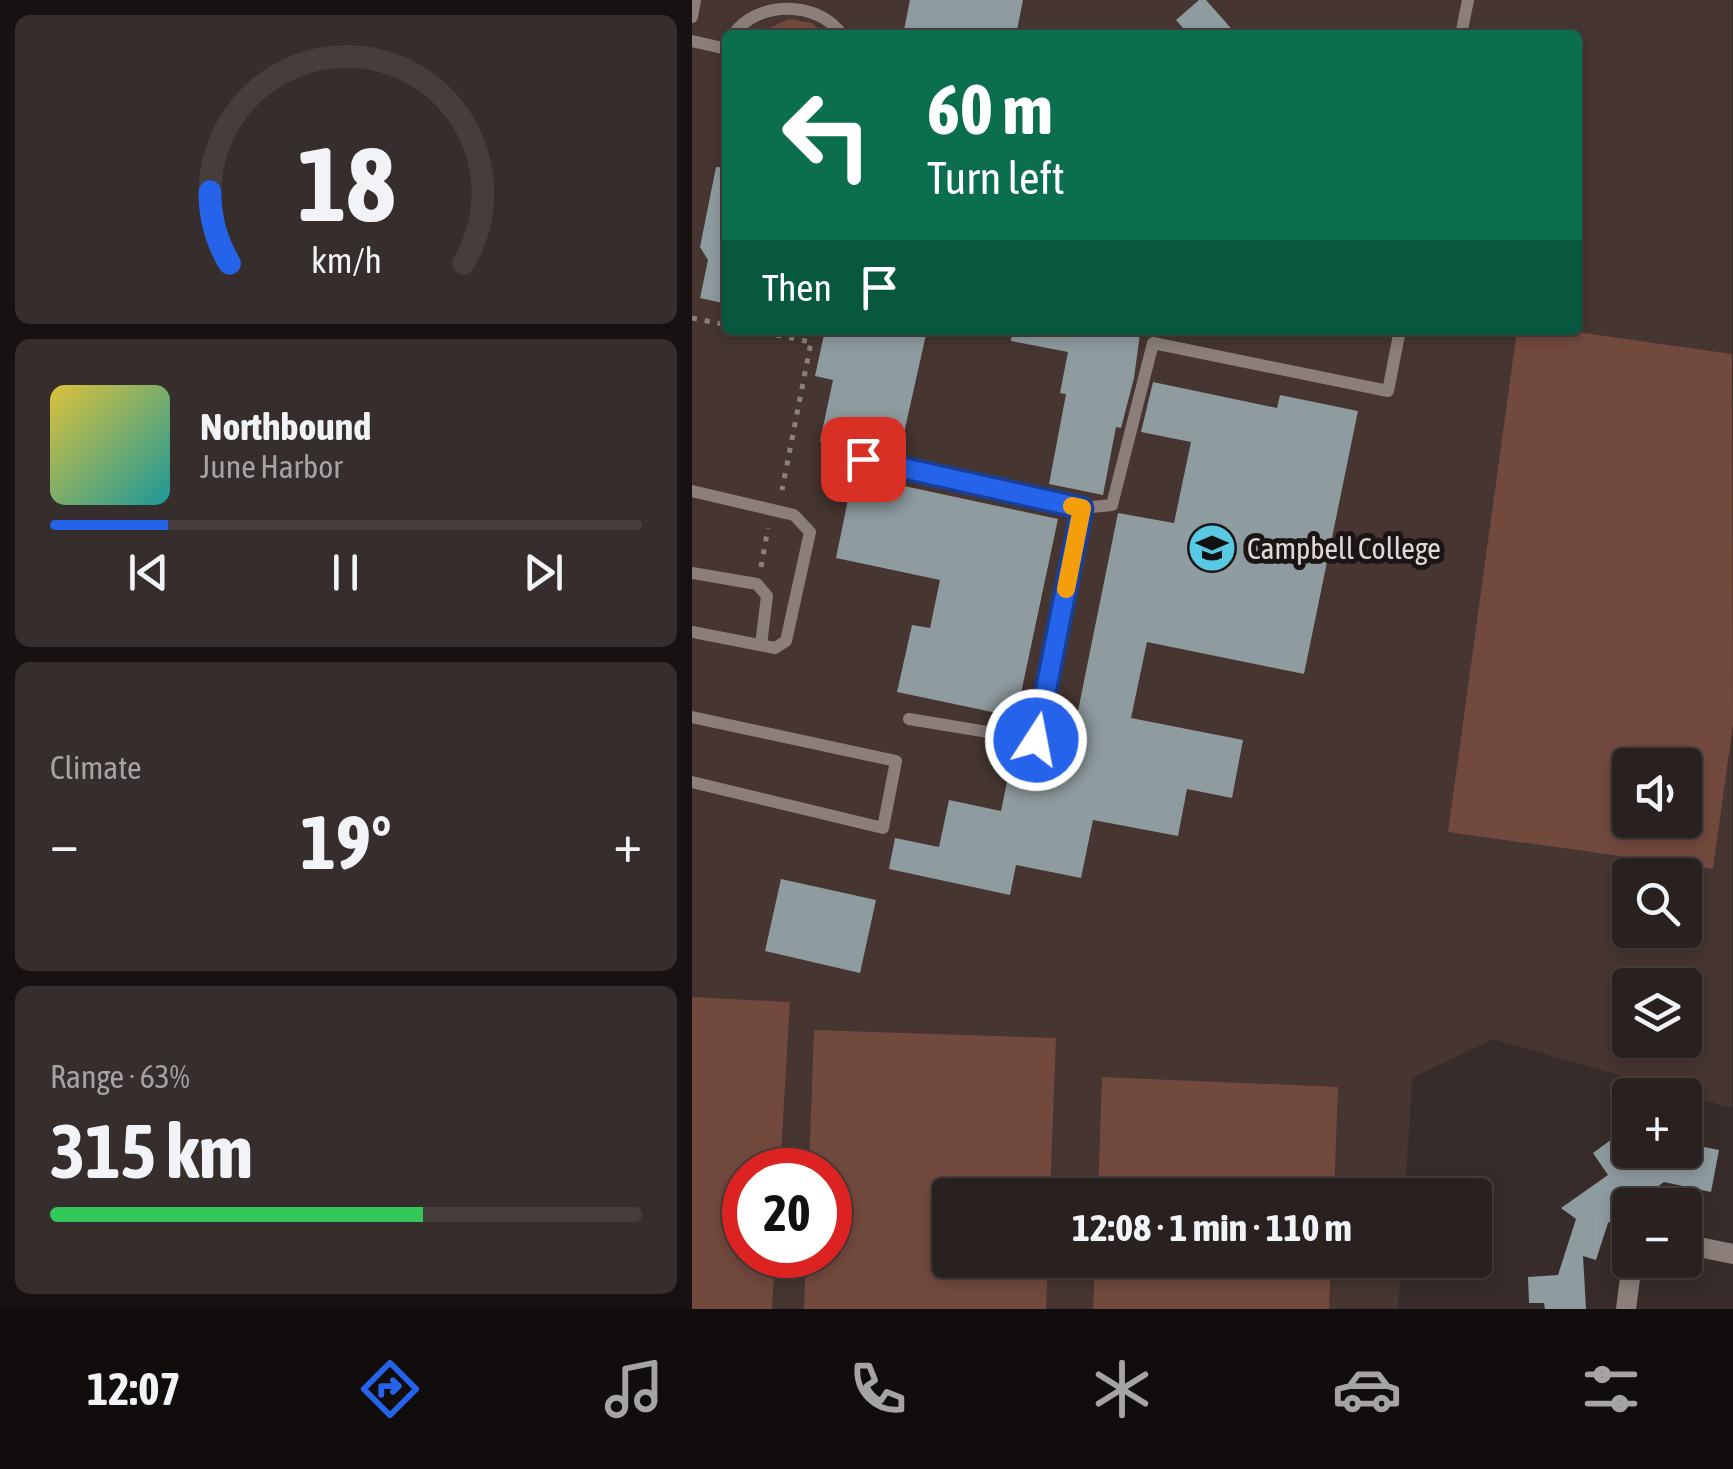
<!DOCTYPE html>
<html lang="en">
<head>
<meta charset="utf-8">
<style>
  :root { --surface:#29211f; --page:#352e2c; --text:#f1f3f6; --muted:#a5a3a4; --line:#453e3d; --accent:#2563eb }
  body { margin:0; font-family:"Asap Condensed",sans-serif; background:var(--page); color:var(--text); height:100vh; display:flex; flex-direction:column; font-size:38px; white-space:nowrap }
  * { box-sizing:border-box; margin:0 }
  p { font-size:32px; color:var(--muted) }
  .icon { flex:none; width:55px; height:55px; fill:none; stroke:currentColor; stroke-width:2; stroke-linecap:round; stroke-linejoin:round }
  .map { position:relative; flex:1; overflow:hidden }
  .sheet { display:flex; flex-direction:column; gap:15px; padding:15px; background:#171211; width:692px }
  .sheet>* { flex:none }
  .top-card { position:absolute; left:30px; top:30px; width:860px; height:305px; border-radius:10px; box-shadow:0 5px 15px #0003,0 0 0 2px var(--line); background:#0b6e4f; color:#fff; overflow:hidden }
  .tools { position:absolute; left:920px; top:748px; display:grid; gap:20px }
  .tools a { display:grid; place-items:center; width:90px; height:90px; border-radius:10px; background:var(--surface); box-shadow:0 5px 15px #0003,0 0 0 2px var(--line); font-size:50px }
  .speed { position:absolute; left:30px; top:1148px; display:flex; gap:20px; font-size:50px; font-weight:700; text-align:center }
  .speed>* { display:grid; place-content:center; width:130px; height:130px; border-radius:50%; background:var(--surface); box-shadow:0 5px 15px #0003,0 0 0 2px var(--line); line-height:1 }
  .speed .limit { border:15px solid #d22; background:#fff; color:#111 }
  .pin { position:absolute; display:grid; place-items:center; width:85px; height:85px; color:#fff; margin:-42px; border-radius:20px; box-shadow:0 5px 15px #0006 }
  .me { position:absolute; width:110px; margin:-55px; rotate:11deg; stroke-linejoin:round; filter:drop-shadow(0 0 8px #0008) }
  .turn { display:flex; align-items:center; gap:35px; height:210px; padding:0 40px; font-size:45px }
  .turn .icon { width:130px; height:130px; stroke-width:2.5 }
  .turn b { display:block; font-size:70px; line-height:85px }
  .then { display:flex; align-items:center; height:95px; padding:0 40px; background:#0003; gap:20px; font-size:38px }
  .big { font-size:75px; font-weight:700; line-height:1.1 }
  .sheet .widget { flex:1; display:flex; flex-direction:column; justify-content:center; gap:15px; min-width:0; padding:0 35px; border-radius:15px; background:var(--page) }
  .sheet .dial { align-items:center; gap:0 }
  .dial svg { height:260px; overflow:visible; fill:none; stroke:var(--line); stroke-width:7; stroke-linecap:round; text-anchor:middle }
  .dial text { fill:var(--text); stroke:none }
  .song { display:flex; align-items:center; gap:30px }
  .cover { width:120px; height:120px; border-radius:15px; background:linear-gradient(135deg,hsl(50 70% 55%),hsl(180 70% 35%)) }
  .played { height:10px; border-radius:5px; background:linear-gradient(90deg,var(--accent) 20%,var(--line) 20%) }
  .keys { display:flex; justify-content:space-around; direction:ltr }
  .heat { display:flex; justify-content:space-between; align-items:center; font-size:55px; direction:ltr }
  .charge { height:15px; border-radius:8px; background:linear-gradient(90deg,#34c759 63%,var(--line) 0) }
  .trip { position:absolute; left:240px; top:1178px; width:560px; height:100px; border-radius:10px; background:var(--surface); box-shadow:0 5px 15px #0003,0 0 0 2px var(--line); font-weight:700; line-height:100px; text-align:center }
  .tab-bar { display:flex; height:160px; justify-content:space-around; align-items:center; background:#100d0c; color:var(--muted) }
  .tab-bar .icon { width:70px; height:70px }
  .tab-bar .on { color:var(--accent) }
  .tab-bar b { font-size:45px; color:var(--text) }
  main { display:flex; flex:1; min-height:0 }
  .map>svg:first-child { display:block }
</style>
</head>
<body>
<main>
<section class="sheet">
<div class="widget dial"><svg viewBox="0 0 100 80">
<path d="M14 69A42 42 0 1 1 86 69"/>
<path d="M14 69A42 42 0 0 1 8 47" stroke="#2563eb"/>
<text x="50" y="56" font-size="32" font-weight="700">18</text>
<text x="50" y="72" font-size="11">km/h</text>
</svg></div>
<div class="widget">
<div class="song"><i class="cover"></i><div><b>Northbound</b><p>June Harbor</p></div></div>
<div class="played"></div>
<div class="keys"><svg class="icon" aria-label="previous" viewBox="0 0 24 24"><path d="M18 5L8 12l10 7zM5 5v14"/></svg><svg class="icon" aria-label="pause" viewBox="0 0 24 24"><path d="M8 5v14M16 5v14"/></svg><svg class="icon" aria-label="next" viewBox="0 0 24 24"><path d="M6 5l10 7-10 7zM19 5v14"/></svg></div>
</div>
<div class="widget"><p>Climate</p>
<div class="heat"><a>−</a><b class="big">19°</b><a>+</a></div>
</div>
<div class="widget"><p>Range · 63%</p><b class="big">315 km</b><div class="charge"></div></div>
</section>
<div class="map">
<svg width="1041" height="1309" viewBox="0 0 1041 1309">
  <rect width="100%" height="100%" fill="#372c29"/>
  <path fill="#463530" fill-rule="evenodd" d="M0,0H1040V1108L801,1039L720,1078L713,1195H258V1260H709L706,1309H0ZM35,35H885V330H35ZM938,765H992V820H938ZM938,875H992V930H938ZM938,985H992V1040H938ZM52,1170H138V1255H52Z"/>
  <g fill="#72493d" fill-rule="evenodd">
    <polygon points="97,19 120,23 134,35 61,35"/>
    <path d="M825,330H871L1040,354L1041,724L1021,869L756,832ZM992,765V820H938V765Z"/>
    <polygon points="0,997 98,1002 88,1170 52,1170 52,1255 83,1255 80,1309 0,1309"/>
    <polygon points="122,1030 364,1038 358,1195 258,1195 258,1260 356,1260 354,1309 112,1309 114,1255 138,1255 138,1170 117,1170"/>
    <polygon points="410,1077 646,1087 642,1195 406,1195"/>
    <polygon points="403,1260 639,1260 637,1309 401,1309"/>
  </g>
  <g fill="#8e9b9f">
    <polygon points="218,0 331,0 324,35 211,35"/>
    <polygon points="507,0 514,0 545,35 497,35 484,20"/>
    <polygon points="24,167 35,168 35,304 8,298 16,260 8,247"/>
    <polygon points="133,330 235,330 212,433 179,451 128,441 141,380 123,376"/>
    <polygon points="320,330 426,330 448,334 442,378 429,428 424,427 411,495 357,484 374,394 368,393 376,352 319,341"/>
    <polygon points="461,382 585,408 588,395 666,411 612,674 455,642 439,718 551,740 540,798 495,789 486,836 401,820 389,878 324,865 318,895 197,869 203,838 247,847 257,800 309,811 318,768 372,780 426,513 482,523 499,442 449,432"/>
    <polygon points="161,475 366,519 324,717 205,692 220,625 238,628 248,580 144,558"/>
    <polygon points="89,879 184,900 168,973 73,951"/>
    <polygon points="938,1126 938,1150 992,1150 992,1143 1027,1150 1019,1192 972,1182 916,1223 904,1260 891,1256 894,1309 853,1309 852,1303 837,1303 836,1277 866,1275 884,1219 869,1208 916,1175 901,1153"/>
  </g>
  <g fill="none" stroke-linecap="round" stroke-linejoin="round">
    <g stroke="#8a817f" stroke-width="5" stroke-dasharray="5 8" stroke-linecap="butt">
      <polyline points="0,318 35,325"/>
      <polyline points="59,330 119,342 90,490"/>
      <polyline points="69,567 76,528"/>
    </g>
    <g stroke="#8b7e7b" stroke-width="12">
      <polyline points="0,17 3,0"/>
      <path d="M41,35C65,0 126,0 150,35"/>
      <polyline points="769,35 776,0"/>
      <polyline points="0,41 35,49"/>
      <polyline points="35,59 35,71"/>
      <polyline points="171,459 390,508"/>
      <polyline points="0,491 102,515 118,532 94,641 83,648 0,632"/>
      <polyline points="0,573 65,584 75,596 69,645"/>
      <polyline points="0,717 204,761 191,828 0,782"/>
      <polyline points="217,719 344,740 390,508 420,505 461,343 696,391 708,330"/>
    </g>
    <g stroke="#8b7e7b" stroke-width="20">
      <polyline points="992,1244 1041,1254"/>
      <polyline points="934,1309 938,1278 949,1260"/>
    </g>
  </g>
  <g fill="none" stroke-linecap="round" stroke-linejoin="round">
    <g stroke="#184099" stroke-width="25">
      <polyline id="route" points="171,459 390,508 344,740"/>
    </g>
    <use href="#route" stroke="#2563eb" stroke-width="18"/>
    <polyline stroke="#f59e0b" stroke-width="18" points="374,589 390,508 380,506"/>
  </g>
  <defs>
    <g id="school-disc" transform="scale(2.5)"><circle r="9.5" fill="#58c9e3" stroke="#1b1615"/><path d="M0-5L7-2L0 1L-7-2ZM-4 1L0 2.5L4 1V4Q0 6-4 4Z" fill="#111"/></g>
  </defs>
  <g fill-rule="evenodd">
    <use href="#school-disc" x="520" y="548"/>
  </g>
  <g text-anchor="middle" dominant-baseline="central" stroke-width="10" stroke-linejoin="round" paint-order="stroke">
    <g font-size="30" fill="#e0d9d7" stroke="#1b1615" text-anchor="start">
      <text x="555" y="548">Campbell College</text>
    </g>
  </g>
</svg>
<div class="tools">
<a><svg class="icon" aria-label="sound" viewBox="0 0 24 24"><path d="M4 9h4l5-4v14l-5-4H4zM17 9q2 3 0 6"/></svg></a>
<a><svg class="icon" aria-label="search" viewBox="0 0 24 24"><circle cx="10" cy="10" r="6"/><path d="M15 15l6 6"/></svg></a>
<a><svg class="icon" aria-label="layers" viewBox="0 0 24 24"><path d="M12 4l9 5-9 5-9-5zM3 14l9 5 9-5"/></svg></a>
<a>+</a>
<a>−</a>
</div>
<div class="speed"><div class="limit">20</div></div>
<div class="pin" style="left:171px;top:459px;background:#d93025"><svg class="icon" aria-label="arrive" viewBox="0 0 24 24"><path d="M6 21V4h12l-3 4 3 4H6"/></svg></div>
<svg class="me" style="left:344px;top:740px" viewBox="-20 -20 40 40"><circle r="17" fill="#2563eb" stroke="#fff" stroke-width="3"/><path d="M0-11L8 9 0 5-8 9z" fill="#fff"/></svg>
<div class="trip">12:08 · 1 min · 110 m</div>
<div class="top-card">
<div class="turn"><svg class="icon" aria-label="left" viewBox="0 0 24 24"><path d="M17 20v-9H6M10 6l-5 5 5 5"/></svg><div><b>60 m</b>Turn left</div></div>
<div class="then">Then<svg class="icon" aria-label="arrive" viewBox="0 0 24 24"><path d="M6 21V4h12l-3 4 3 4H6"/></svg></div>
</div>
</div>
</main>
<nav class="tab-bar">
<b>12:07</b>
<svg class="icon on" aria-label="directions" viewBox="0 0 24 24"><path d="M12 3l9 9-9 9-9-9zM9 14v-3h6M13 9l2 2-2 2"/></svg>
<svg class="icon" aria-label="music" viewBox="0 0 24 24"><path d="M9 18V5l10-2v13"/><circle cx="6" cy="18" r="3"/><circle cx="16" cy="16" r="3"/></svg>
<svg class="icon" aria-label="phone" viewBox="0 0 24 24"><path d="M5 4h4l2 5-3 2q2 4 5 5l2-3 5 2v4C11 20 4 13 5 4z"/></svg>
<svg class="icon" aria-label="climate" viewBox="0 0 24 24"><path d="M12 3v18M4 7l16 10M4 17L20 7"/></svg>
<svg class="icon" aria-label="car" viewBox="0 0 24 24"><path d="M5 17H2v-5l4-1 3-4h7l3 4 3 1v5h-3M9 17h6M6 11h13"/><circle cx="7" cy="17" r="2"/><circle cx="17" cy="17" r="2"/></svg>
<svg class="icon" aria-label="filters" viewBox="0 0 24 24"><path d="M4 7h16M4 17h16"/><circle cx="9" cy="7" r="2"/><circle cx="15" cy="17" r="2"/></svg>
</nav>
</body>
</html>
